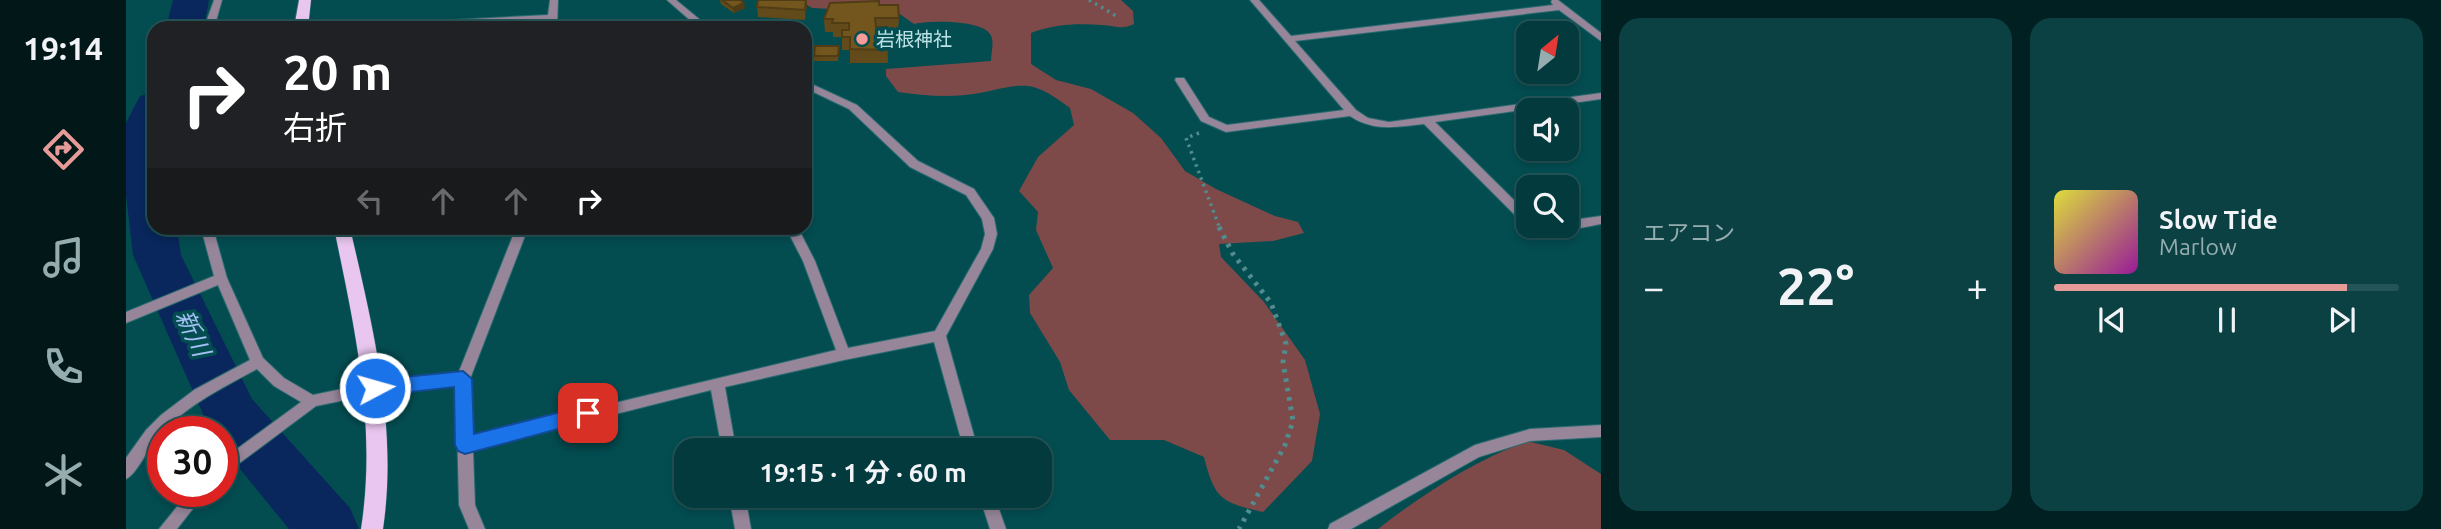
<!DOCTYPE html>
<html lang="ja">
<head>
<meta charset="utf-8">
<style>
  :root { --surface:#023a3d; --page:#0c4144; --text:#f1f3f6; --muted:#96adb0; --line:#235457; --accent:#e69b98 }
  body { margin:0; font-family:Ubuntu,"Noto Sans JP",sans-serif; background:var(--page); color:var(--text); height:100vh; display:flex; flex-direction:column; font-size:26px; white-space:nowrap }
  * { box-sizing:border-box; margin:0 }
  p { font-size:23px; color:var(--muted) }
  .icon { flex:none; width:38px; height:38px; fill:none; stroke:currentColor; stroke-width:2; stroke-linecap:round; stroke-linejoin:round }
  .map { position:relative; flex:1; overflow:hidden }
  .side { display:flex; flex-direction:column; gap:18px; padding:18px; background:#012022; width:840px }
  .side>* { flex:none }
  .top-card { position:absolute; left:21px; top:21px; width:665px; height:214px; border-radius:21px; box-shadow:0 4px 10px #0003,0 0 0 2px var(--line); background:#202124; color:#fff; overflow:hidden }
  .needle { width:46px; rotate:30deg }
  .controls { position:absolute; left:1390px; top:21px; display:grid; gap:14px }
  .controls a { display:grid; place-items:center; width:63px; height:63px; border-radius:14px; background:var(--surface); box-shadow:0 4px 10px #0003,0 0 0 2px var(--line); font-size:35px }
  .speed { position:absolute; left:21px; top:416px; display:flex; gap:14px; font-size:35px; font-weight:700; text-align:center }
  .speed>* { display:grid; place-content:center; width:91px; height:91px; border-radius:50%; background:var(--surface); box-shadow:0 4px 10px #0003,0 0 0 2px var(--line); line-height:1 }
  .speed .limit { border:10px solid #d22; background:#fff; color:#111 }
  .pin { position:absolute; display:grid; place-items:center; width:60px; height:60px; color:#fff; margin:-30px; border-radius:14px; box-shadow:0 4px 10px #0006 }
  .me { position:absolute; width:77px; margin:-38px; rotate:84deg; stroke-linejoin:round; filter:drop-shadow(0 0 5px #0008) }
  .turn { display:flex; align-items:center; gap:24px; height:147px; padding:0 21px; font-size:32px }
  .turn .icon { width:91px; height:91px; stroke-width:2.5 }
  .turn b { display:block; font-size:49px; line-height:60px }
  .lanes { display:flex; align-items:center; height:66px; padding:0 21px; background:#0003; justify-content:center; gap:35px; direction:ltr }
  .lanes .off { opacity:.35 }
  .big { font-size:52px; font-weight:700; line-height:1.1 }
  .side .widget { flex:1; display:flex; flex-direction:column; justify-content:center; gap:10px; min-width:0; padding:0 24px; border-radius:21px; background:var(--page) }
  .song { display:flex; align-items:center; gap:21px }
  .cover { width:84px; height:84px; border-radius:10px; background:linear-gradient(135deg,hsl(60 70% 55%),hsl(300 70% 35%)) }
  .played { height:7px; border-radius:4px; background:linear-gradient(90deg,var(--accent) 85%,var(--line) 85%) }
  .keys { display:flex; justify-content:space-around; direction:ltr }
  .heat { display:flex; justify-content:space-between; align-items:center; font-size:38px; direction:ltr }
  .side .tiles { flex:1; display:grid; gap:18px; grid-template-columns:repeat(2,1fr) }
  .trip { position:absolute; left:548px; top:438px; width:378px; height:70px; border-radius:21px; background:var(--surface); box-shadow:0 4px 10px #0003,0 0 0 2px var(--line); font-weight:700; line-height:70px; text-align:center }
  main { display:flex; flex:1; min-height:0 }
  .tab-bar { display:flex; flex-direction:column; width:126px; justify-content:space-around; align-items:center; background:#011718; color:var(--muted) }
  .tab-bar .icon { width:49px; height:49px }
  .tab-bar .current { color:var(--accent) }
  .tab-bar b { font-size:32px; color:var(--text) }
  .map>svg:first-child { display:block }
</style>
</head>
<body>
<main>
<nav class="tab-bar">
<b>19:14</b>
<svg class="icon current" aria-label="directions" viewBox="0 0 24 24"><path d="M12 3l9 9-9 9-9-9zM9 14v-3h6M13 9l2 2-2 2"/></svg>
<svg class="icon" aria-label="music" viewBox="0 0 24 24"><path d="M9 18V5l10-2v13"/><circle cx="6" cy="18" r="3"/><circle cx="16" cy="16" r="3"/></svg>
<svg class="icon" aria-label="phone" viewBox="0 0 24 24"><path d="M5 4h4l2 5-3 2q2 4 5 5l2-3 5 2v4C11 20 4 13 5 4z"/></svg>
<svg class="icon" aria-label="climate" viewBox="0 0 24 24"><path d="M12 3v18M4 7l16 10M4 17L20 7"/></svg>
</nav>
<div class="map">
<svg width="1475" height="529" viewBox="0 0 1475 529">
  <rect width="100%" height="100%" fill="#034d51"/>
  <g fill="#7d4a49">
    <path d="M663,0H995L1007,11L1008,24C996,30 989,26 976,25C952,23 927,24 905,33V64L930,80L965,89L1007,113L1035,138L1059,171L1090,189L1149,216L1172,222L1178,233L1147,241L1093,244L1095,257L1138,302L1179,360L1194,414L1186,461L1137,512C1095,502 1089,500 1078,457L1038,440H984L943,390L934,362L904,313L903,295L927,268L910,230L912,212L893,191L912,157L948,125L944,108C904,78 899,84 854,93C827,98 798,96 772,92L760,76V69L865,61C865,53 869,41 864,34C856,20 803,20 788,24L771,12L686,8L678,3Z"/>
    <path d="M1401,441L1438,450L1475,474V529H1252C1298,493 1346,462 1401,441Z"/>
  </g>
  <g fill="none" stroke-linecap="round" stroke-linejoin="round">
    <g fill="#09275c" fill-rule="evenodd">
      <polygon points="47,0 83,0 78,28 40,28"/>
      <polygon points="28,92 28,228 51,228 55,255 126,399 224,508 233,529 163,529 96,447 96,432 85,432 7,255 0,195 0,123 14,96"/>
    </g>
    <g stroke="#286b6e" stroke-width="2">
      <g id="minor">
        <polygon points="88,0 96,0 88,28 78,28"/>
        <polygon points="424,0 432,0 431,28 421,28 422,20 279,28 224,28 229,25 422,15"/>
        <polygon points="541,0 550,0 584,28 573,28"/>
        <path d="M1124,0H1133L1165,36L1427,5L1425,2L1426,0H1432L1475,33V41L1433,10L1169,41L1230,110L1242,118L1263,122L1475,93V99L1309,122L1402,214V225L1398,224L1298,124C1272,127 1247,132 1224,116L1100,132L1075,121L1049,80L1050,78H1058L1083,117L1101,125L1218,110Z"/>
        <path d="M679,81L731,105L792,161L848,189L868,218L871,234L867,249L820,336L852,450H838L808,342L718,360L599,387L610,450H596L585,390L347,450L349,505L359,529H343L333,505L330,386L249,394L190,406L96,476V460L175,402L148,386L131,369C94,389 55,408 29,441C21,450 10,475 0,479V458L20,430L35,415L68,390L124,360L92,285L0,323V312L88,276L75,228H87L101,278L137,358L158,378L187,395L249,382L332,374L390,228H402L344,379L346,437L710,350L677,261L660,228H672L689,261L722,348L809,331L855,249L859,234L856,219L840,195L784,167L723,109L679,88Z"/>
        <path d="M1475,216V224C1459,227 1418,237 1406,226H1440V221Z"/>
        <polygon points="1475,425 1475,437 1404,441 1353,457 1225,529 1202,529 1204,524 1349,445 1404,429"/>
        <polygon points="63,492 80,492 51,529 33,529"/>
        <polygon points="603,495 619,495 625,529 609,529"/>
        <polygon points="853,495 868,495 880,529 864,529"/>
      </g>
    </g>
    <g stroke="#286b6e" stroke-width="1">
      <g id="major">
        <polygon points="173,0 185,0 182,28 168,28"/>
        <path d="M208,228H224C247,328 272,426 257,529H235C251,426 229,329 208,228Z"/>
      </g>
    </g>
    <g stroke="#518c8f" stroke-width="3.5" stroke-dasharray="2.5 4.5" stroke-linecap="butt">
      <polyline points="963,0 992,17"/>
      <polyline points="1073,133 1060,138 1094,229"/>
    </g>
    <polyline stroke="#518c8f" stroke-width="5" stroke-dasharray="3.5 6" stroke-linecap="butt" points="1093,227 1107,254 1145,303 1160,344 1157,362 1167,421 1159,445 1113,529"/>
    <use href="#minor" fill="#97859a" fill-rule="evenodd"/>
    <use href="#major" fill="#e9c6ef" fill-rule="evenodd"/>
  </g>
  <g fill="#634a1a">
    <polygon points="594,0 614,0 619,8 608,13 595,4"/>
    <polygon points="681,5 679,20 632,17 631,7"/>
    <polygon points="753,5 773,18 772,32 761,32 762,63 724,63 724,50 716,50 716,37 707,37 707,32 699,32 698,19"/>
    <polygon points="713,46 712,61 688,61 688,56"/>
  </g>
  <g fill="#503c15">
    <polygon points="680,0 681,5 679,20 679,10"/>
    <polygon points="618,3 619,8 608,13 607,8"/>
  </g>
  <g fill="#73561e" stroke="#503c15" stroke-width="2">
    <polygon points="596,0 614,0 618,3 607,8"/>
    <polygon points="632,0 680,0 679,10 631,7"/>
    <polygon points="753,1 753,5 772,5 773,18 749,18 750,27 761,27 762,50 724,49 724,37 716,37 716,30 723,30 723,23 706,23 707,19 698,19 704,3"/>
    <polygon points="689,46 713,46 712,56 688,56"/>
  </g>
  <polygon fill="#1a73e8" stroke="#114b97" stroke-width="2" points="337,371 346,379 348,434 462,405 468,408 471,413 468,419 462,421 339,454 332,451 329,445 328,387 249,396 240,388 249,380"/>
  <circle fill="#f59b99" stroke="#034d51" stroke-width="2.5" cx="736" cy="39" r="7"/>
  <g text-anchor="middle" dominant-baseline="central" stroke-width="7" stroke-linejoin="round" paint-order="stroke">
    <g font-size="19" fill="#bbe1e4" stroke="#034d51" text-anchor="start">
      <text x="750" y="39">岩根神社</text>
    </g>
    <g font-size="24" font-style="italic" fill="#a3c0f3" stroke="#034d51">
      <text transform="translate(67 333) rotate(65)">新川</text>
    </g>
  </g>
</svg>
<div class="controls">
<a><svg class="needle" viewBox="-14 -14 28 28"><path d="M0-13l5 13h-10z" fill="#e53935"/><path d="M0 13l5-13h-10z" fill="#96adb0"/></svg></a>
<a><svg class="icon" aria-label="sound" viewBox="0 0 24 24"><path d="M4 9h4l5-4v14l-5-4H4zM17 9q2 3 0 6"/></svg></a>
<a><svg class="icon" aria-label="search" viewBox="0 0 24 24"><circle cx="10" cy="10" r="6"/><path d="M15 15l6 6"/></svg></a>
</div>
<div class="speed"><div class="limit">30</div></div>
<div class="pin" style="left:462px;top:413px;background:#d93025"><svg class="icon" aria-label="arrive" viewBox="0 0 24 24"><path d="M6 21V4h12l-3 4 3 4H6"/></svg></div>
<svg class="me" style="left:249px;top:388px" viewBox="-20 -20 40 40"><circle r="17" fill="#1a73e8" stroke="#fff" stroke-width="3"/><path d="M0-11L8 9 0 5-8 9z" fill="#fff"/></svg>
<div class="trip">19:15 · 1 分 · 60 m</div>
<div class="top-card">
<div class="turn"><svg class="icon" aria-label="right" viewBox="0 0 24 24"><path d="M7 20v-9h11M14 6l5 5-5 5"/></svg><div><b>20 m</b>右折</div></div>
<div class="lanes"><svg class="icon off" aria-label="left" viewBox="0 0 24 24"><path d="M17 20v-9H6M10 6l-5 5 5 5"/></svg><svg class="icon off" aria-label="ahead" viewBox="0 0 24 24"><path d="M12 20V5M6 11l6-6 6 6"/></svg><svg class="icon off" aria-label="ahead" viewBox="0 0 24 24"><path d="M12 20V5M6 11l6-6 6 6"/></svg><svg class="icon" aria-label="right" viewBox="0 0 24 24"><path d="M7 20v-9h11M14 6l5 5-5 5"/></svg></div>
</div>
</div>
<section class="side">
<div class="tiles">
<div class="widget"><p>エアコン</p>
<div class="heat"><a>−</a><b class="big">22°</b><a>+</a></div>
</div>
<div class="widget">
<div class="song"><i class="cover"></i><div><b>Slow Tide</b><p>Marlow</p></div></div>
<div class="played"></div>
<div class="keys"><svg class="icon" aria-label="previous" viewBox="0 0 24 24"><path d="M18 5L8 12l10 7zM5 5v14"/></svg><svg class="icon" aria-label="pause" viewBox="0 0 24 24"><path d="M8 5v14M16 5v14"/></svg><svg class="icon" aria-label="next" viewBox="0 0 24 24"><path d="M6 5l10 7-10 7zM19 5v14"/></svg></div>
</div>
</div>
</section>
</main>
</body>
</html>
